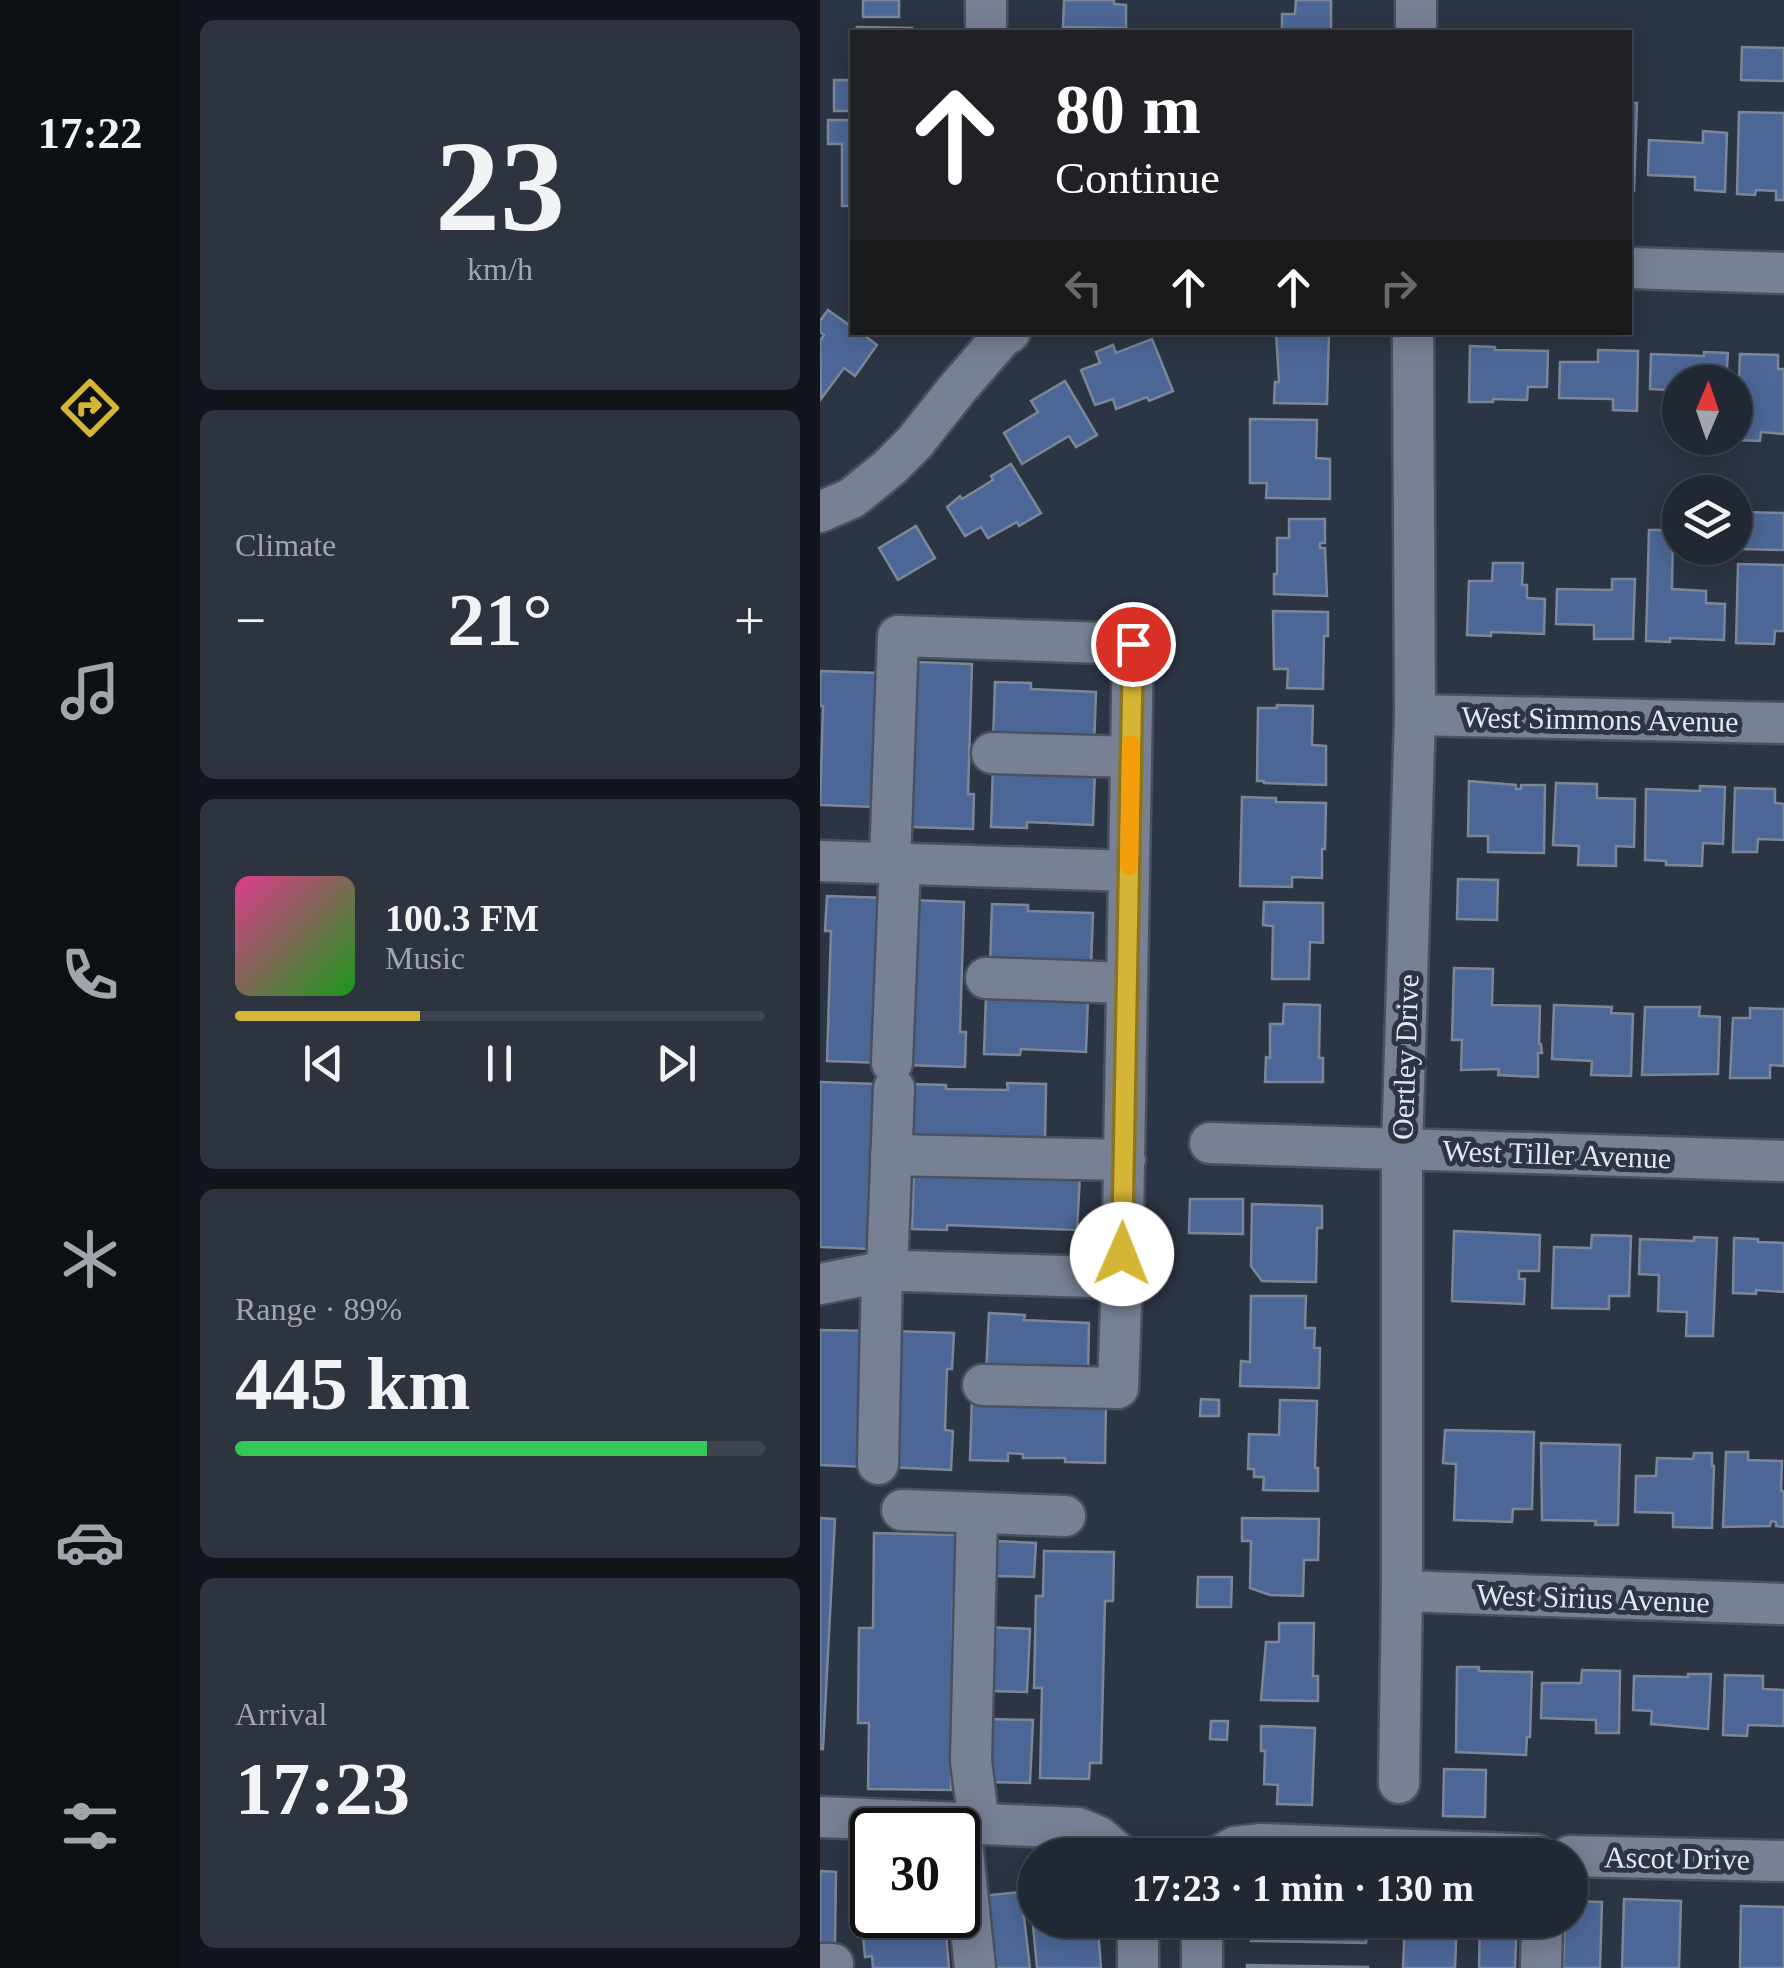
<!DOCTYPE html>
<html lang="en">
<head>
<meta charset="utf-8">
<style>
  :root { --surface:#212833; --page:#2d343f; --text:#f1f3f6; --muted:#a2a6ac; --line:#3e444e; --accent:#d5b535 }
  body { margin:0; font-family:"Times New Roman",serif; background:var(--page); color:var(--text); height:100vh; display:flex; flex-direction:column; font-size:38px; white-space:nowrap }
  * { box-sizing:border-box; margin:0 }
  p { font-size:32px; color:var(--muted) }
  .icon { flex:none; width:55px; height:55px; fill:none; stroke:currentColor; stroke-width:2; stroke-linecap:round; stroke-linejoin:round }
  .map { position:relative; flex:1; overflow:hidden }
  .sheet { display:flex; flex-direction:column; gap:20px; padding:20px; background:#12161c; width:640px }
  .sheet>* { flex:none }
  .hud { position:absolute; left:30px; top:30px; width:782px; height:305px; border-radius:0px; box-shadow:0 5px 25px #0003,0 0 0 2px var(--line); background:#202124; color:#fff; overflow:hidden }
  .needle { width:65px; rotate:2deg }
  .tools { position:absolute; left:842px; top:365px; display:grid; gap:20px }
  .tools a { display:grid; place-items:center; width:90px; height:90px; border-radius:50%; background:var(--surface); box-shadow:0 5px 25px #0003,0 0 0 2px var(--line); font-size:50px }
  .speed { position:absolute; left:30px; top:1808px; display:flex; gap:20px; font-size:50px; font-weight:700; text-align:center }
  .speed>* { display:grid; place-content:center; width:130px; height:130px; border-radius:50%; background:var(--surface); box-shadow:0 5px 25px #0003,0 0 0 2px var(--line); line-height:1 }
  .speed .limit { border:5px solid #111; border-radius:15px; background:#fff; color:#111 }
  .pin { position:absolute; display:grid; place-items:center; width:85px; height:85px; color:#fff; margin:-42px; border:5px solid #fff; border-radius:50%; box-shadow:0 2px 10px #0007 }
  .me { position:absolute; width:110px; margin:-55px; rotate:1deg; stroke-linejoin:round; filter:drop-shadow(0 0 8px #0008) }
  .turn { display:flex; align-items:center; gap:35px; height:210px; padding:0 40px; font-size:45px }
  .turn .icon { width:130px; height:130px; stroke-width:2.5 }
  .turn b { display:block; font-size:70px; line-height:85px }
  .lanes { display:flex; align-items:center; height:95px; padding:0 40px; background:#0003; justify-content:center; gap:50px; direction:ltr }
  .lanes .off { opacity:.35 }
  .big { font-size:75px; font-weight:700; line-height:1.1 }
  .sheet .card { flex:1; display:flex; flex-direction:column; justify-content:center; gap:15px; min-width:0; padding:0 35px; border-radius:15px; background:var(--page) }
  .sheet .dial { align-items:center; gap:0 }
  .dial b { font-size:130px; line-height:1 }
  .song { display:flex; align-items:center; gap:30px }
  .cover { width:120px; height:120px; border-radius:15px; background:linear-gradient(135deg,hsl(330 70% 55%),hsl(120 70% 35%)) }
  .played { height:10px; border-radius:5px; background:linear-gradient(90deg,var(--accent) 35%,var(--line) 35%) }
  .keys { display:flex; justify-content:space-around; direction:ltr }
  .heat { display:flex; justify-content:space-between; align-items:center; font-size:55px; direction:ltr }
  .charge { height:15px; border-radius:8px; background:linear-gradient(90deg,#34c759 89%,var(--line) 0) }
  .trip { position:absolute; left:198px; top:1838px; width:570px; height:100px; border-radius:50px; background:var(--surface); box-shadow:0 5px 25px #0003,0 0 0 2px var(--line); font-weight:700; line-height:100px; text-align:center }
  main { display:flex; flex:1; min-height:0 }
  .tab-bar { display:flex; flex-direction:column; width:180px; justify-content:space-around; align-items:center; background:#0d1014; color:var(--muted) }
  .tab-bar .icon { width:70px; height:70px }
  .tab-bar .active { color:var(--accent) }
  .tab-bar b { font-size:45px; color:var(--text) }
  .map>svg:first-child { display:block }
</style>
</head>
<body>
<main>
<nav class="tab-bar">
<b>17:22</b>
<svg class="icon active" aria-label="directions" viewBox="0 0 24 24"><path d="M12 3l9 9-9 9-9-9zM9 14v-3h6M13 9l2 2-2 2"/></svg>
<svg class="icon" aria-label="music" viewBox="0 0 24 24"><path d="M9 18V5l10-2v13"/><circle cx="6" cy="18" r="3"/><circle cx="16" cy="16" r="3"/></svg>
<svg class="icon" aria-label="phone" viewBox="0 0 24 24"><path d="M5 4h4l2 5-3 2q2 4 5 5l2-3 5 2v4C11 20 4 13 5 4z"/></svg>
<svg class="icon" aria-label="climate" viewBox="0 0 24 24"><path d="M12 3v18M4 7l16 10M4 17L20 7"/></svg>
<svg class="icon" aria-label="car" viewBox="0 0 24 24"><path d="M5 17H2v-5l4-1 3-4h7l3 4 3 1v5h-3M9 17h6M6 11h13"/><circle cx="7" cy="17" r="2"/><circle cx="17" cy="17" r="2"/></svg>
<svg class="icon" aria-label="filters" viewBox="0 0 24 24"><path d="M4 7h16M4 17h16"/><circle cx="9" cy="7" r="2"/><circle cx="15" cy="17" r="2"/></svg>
</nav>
<section class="sheet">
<div class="card dial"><b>23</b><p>km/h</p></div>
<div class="card"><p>Climate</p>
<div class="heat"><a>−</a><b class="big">21°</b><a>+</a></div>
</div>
<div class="card">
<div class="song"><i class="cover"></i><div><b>100.3 FM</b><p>Music</p></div></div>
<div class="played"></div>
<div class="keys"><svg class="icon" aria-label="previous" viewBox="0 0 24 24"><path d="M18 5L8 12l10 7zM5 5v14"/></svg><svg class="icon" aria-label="pause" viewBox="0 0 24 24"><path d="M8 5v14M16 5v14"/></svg><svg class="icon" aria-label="next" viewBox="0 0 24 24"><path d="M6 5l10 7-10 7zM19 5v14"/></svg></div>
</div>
<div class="card"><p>Range · 89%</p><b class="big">445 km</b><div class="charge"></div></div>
<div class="card"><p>Arrival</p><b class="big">17:23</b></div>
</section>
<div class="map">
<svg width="964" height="1968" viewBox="0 0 964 1968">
  <rect width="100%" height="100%" fill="#2c3544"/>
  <g fill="#4c6797" stroke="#7c8697" stroke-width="2.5">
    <rect x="43" y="0" width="36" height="17"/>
    <polygon points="244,0 294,0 294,4 306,5 306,28 243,27"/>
    <polygon points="476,0 511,0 511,32 462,32 462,14 475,14"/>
    <polygon points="37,27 92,28 92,32 37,32"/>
    <polygon points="922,47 964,48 964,81 921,80"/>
    <rect x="14" y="80" width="18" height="31"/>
    <polygon points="810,103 817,103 814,191 810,191"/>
    <polygon points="919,112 964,113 964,200 956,200 956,191 936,190 935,195 917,194"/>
    <polygon points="8,120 32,120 32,206 22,206 22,144 8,144"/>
    <polygon points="883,131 907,133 905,192 875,190 875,177 828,175 829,140 883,143"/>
    <polygon points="8,310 32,327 32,332 40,332 57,345 35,376 24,368 1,399 0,341 4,335 0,332 0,321"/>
    <polygon points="456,332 509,332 507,404 454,403 455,382 459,382"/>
    <polygon points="332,339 353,391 329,401 327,397 296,409 293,399 275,405 261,370 280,363 276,352 293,345 296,353"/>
    <polygon points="650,346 675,347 675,350 728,351 727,387 708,387 707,400 673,399 673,402 649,402"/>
    <polygon points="778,350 818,351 817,411 793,410 793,399 739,398 740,362 778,362"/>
    <polygon points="884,352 908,353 906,382 860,382 860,424 849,423 850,390 830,389 831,354 884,356"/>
    <polygon points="920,354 958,355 958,369 964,369 964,434 941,432 940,441 917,440"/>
    <polygon points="245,381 277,435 256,447 249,436 202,464 184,433 218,412 211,401"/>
    <polygon points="430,419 497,420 496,458 510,459 510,499 446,498 447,483 430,483"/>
    <polygon points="191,464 221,513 199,526 197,522 168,538 161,527 145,536 127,507 140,496 142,499 173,480 171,476"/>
    <polygon points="920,512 964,513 964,550 919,549"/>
    <polygon points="469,519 505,519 505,543 500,543 500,548 505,548 507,596 454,594 454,574 457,574 457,538 469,538"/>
    <polygon points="96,526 115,558 78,580 59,548"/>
    <polygon points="829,530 853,530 852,589 886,591 886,603 905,604 904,640 850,638 850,642 826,641"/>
    <polygon points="673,563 703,563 702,585 707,585 707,598 725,599 724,634 671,632 671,636 647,635 649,581 672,581"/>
    <polygon points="918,564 964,565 964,631 955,631 954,644 916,643"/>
    <polygon points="792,579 815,579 813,639 774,639 774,625 736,624 737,589 792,590"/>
    <polygon points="453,611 508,612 508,636 504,636 503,689 467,688 468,669 454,669"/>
    <polygon points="97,662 152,664 148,794 154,794 153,829 92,827"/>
    <polygon points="0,671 59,673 54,807 0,805 3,706 0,706"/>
    <polygon points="175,682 211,683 211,689 276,692 274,747 173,743"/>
    <polygon points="457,705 493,706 492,745 506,746 506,785 444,783 444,781 437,781 438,708 457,708"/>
    <polygon points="173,767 275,770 273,825 207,822 207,828 171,827"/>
    <polygon points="649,781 696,785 696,789 701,789 701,785 725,785 724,853 668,852 668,836 648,836"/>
    <polygon points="736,783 777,784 777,798 815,799 814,847 796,846 796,866 758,865 759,846 733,845"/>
    <polygon points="880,786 905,787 903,844 883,843 882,866 846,865 846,861 825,860 826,789 880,791"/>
    <polygon points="915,788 955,789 955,803 964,804 964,840 938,839 937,852 913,852"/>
    <polygon points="422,797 456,798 456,802 506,803 505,849 502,849 502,878 472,877 472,887 420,886"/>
    <polygon points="638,879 678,880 677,920 637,919"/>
    <polygon points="7,896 67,898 62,1063 7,1061 11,931 5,931"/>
    <polygon points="89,900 144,902 140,1032 146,1032 145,1067 84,1065"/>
    <polygon points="444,902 503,903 503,943 490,942 489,979 452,979 453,926 443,925"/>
    <polygon points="172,904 208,905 208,911 273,913 271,968 170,964"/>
    <polygon points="634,968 673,969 672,1005 720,1006 719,1044 721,1044 722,1053 718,1053 718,1077 678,1075 679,1069 641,1070 642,1040 632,1040"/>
    <polygon points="166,994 268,997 266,1052 201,1049 200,1055 164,1054"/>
    <polygon points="464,1004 500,1005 499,1058 503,1058 503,1082 445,1082 446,1057 450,1058 450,1024 463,1024"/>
    <polygon points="734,1005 792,1007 791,1013 813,1014 811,1076 771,1075 772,1061 732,1059"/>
    <polygon points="825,1007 880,1007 879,1016 900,1017 898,1074 822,1075"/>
    <polygon points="930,1008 964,1009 964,1066 950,1065 950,1078 910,1078 913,1018 930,1018"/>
    <polygon points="0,1082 56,1084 51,1249 0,1247"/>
    <polygon points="187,1083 226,1084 225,1145 90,1143 91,1084 126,1085 126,1089 188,1090"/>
    <polygon points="94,1169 260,1175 257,1230 127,1225 127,1230 92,1229"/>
    <polygon points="370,1199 423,1199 423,1234 369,1233"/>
    <polygon points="432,1204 502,1206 502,1228 497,1228 496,1282 442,1281 431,1266"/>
    <polygon points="634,1231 720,1235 719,1271 699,1271 699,1279 705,1279 704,1304 632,1301"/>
    <polygon points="772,1235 811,1236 809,1296 789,1296 789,1309 732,1308 734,1247 771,1248"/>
    <polygon points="874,1237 897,1238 893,1336 866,1336 867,1312 838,1311 839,1275 819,1274 820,1239 874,1241"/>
    <polygon points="914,1238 938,1239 938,1242 964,1243 964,1292 936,1290 936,1294 913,1293"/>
    <polygon points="431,1296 486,1296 485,1328 495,1328 494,1348 500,1348 499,1388 420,1386 421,1361 430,1362"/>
    <polygon points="169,1313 205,1315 204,1320 269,1323 268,1377 166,1374"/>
    <polygon points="0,1330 50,1331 45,1467 0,1465"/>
    <polygon points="73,1331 134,1333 132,1369 127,1369 125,1430 133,1431 131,1470 67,1467"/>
    <polygon points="152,1397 190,1398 189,1406 194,1406 194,1398 206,1399 206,1406 218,1407 218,1399 240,1399 240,1407 250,1408 250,1400 286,1401 285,1463 245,1462 245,1458 203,1458 203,1454 188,1453 188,1461 150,1460"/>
    <polygon points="381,1399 399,1400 399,1416 380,1416"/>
    <polygon points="460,1400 497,1401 495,1468 498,1468 498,1491 443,1490 444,1477 434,1477 434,1469 428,1469 429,1434 459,1435"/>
    <polygon points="625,1430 714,1432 712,1509 693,1509 692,1522 634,1520 636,1464 623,1463"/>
    <polygon points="721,1443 800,1445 798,1525 775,1525 776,1521 722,1520"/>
    <polygon points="906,1452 928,1452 928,1460 962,1461 961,1491 964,1491 964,1527 956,1526 956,1522 951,1521 950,1526 903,1527"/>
    <polygon points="874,1453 892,1453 892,1466 894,1466 892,1528 853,1527 853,1513 815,1512 816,1476 836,1476 837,1458 873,1459"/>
    <polygon points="0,1518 15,1519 3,1749 0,1749"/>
    <polygon points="422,1518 499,1519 498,1560 484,1560 483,1596 450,1595 430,1588 431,1541 422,1541"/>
    <polygon points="54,1533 141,1535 140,1601 133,1600 131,1790 48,1789 49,1723 38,1723 39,1628 53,1628"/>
    <polygon points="175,1541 216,1543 214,1577 174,1576"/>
    <polygon points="224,1551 294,1552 293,1601 285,1601 281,1763 270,1763 269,1779 220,1778 222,1688 214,1688 216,1596 223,1596"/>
    <polygon points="378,1577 412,1577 411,1607 377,1607"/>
    <polygon points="459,1623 494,1623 493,1676 498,1676 498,1701 441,1700 446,1642 459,1642"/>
    <polygon points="168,1627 210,1629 207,1692 166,1691"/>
    <polygon points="637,1667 659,1667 659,1671 712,1672 710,1737 707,1737 706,1755 636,1752"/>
    <polygon points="762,1670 800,1671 799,1733 776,1733 776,1720 721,1718 722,1683 761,1683"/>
    <polygon points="868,1674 891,1674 888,1729 831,1724 832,1711 813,1710 814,1676 868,1677"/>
    <polygon points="905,1675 943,1676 943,1689 964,1690 964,1726 928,1725 927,1736 903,1735"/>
    <polygon points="171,1719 213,1720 210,1783 169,1782"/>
    <polygon points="391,1721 408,1721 407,1740 390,1739"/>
    <polygon points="441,1726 495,1728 492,1805 457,1804 458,1785 444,1784 445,1751 441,1751"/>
    <polygon points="624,1769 666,1770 665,1817 623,1816"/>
    <polygon points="215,1870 215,1920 272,1920 273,1927 278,1927 281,1968 217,1968 208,1871"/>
    <polygon points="0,1871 16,1872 15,1946 0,1945"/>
    <polygon points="52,1891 52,1915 118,1915 119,1922 125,1922 129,1968 53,1968 52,1956 45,1957 39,1892"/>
    <polygon points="201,1892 210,1968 168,1968 160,1896"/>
    <polygon points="804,1899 861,1901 859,1968 802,1968"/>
    <polygon points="750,1901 782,1902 780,1968 743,1968 745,1920 750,1920"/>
    <polygon points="921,1906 964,1907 964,1968 920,1968"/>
    <polygon points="432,1920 547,1920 546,1943 431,1941"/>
    <polygon points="585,1920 637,1920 635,1968 583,1968"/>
    <polygon points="660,1920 697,1920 695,1968 659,1968"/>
    <polygon points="427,1965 548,1967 548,1968 427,1968"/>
  </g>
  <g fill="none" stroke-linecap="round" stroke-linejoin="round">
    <g stroke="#4a515e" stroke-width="45">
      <g id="minor">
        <polyline points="166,32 166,0"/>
        <polyline points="596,32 596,0"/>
        <polyline points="810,268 964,273"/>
        <polyline points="0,512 32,498 69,468 95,442 137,389 182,337 190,332"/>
        <polyline points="595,715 964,723"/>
        <polyline points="172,753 311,757"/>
        <polyline points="0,861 309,871 302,1278 85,1271 67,1271 0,1284"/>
        <polyline points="70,862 78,636 313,644 309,871"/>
        <polyline points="166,978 306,983"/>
        <polyline points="72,1063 80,862"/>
        <polyline points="390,1143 964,1161"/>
        <polyline points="71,1155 305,1160"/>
        <polyline points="67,1271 74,1088"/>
        <polyline points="163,1385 298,1388 302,1278"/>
        <polyline points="58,1464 62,1272"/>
        <polyline points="82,1510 245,1516"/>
        <polyline points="157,1513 151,1761 159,1824"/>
        <polyline points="582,1591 964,1604"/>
        <polyline points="579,1783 582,1591 582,1149 595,715 593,332"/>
        <polyline points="0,1817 258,1828 279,1837 300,1855"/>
        <polyline points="140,1823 155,1968"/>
        <polyline points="401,1855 415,1847 442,1844 716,1855"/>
        <polyline points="750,1856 964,1861"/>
        <polyline points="0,1964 13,1964"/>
        <polyline points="318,1968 318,1920"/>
        <polyline points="382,1968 382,1920"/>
        <polyline points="721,1968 722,1920"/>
      </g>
    </g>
    <use href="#minor" stroke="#778193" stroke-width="40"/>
  </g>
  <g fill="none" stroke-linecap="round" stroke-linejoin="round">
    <g stroke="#8a7622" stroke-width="25">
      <polyline id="route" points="302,1254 313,644"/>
    </g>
    <use href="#route" stroke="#d5b535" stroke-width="18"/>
    <polyline stroke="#f59e0b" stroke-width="18" points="309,866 311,744"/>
  </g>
  <g text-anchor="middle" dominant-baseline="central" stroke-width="10" stroke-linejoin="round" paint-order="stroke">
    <g font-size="30" fill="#e2e8f2" stroke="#2c3544">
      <text transform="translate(780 719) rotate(1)">West Simmons Avenue</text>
      <text transform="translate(585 1057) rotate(-88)">Oertley Drive</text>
      <text transform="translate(737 1154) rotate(2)">West Tiller Avenue</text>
      <text transform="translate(773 1598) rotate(2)">West Sirius Avenue</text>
      <text transform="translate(857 1858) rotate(1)">Ascot Drive</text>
    </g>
  </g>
</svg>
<div class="tools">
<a><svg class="needle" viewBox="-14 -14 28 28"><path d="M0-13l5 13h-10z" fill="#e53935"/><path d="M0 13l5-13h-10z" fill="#a2a6ac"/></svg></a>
<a><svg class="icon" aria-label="layers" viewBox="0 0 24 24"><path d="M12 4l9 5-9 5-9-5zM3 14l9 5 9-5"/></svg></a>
</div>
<div class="speed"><div class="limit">30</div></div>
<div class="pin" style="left:313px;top:644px;background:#d93025"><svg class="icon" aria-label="arrive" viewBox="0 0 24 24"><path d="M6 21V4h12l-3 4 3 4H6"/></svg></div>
<svg class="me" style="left:302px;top:1254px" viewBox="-20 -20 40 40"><circle r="19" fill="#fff"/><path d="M0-13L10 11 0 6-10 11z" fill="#d5b535"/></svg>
<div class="trip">17:23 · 1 min · 130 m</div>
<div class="hud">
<div class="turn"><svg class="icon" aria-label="ahead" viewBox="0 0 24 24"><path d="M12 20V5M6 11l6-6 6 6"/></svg><div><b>80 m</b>Continue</div></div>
<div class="lanes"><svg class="icon off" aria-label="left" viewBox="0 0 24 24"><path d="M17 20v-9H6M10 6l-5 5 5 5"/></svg><svg class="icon" aria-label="ahead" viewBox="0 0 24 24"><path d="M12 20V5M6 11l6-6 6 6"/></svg><svg class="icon" aria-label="ahead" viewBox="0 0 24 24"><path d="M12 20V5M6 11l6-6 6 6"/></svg><svg class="icon off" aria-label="right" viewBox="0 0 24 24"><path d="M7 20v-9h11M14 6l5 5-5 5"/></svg></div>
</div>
</div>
</main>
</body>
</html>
